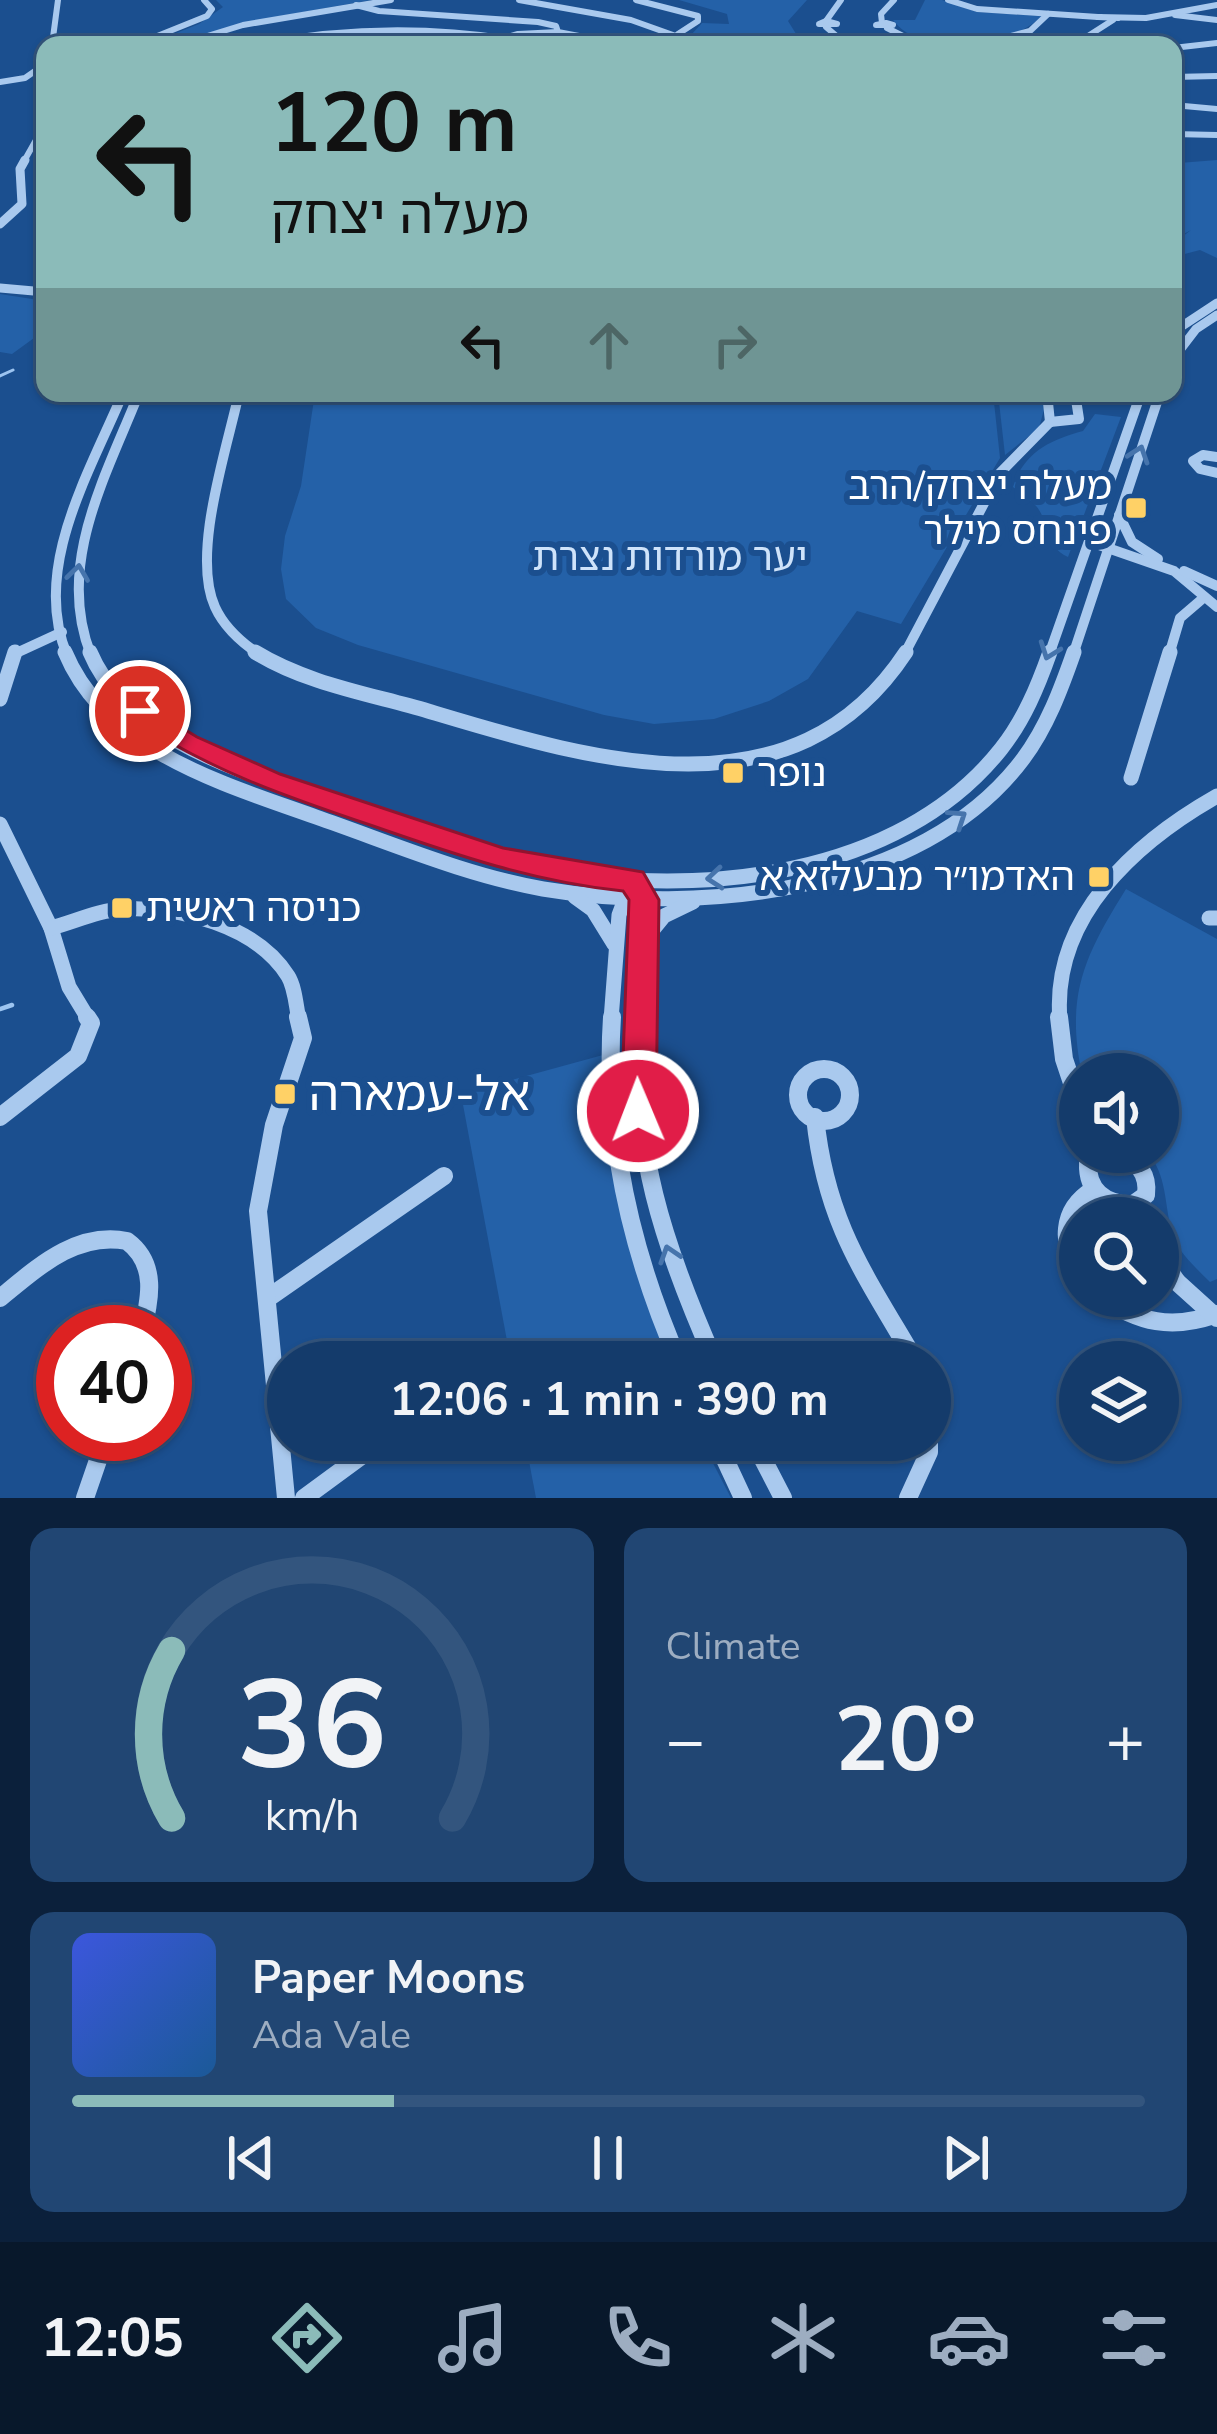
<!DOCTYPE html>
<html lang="en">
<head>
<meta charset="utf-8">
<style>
  :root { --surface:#143b6b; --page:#214673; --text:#f1f3f6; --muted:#9dadc1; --line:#33557e; --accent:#8bbbb9 }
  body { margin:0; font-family:"Nunito Sans","Noto Sans Hebrew",sans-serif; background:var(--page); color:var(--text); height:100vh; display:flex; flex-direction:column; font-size:45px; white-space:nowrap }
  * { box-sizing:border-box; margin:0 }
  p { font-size:39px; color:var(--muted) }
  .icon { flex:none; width:66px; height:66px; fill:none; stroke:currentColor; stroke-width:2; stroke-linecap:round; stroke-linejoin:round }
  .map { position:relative; height:1498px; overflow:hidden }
  .details { display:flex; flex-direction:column; gap:30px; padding:30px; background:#0b203b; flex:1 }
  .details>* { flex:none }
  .hud { position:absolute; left:36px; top:36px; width:1146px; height:366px; border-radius:24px; box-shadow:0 3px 9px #0004,0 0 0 3px var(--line); background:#8bbbb9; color:#111; overflow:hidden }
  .controls { position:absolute; left:1059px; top:1053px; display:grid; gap:24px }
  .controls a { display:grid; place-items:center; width:120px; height:120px; border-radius:50%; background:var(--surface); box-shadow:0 3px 9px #0004,0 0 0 3px var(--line); font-size:60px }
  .speed { position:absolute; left:36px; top:1305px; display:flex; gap:24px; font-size:60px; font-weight:700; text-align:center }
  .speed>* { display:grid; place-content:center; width:156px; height:156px; border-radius:50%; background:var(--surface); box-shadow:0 3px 9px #0004,0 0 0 3px var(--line); line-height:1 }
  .speed .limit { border:18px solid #d22; background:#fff; color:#111 }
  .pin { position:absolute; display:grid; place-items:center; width:102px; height:102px; color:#fff; margin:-51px; border:6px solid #fff; border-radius:50%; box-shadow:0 3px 12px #0007 }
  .me { position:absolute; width:132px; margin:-66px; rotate:359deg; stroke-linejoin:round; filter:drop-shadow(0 0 9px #0008) }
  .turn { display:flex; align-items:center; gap:42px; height:252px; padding:0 36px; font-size:54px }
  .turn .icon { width:156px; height:156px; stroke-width:2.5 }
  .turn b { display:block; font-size:84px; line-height:102px }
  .lanes { display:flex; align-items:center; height:114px; padding:0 36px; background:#0003; justify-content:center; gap:60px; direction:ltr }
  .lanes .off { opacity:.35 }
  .big { font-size:90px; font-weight:700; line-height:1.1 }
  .details .tile { flex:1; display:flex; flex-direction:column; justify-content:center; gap:18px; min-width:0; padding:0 42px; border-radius:24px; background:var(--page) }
  .details .dial { align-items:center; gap:0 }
  .dial svg { height:312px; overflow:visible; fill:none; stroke:var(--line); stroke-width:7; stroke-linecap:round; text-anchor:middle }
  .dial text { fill:var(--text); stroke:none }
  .song { display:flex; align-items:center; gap:36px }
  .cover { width:144px; height:144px; border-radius:18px; background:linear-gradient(135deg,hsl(230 70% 55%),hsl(210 70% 35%)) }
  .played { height:12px; border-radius:6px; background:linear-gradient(90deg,var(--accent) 30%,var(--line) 30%) }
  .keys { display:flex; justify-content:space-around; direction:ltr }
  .heat { display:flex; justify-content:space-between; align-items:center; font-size:66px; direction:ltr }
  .details .tiles { flex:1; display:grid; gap:30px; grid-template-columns:1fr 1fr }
  .tile:last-child { grid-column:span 2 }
  .trip { position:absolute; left:267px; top:1341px; width:684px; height:120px; border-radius:60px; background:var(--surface); box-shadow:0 3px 9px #0004,0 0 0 3px var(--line); font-weight:700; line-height:120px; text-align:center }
  .tabs { display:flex; height:192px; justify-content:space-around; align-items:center; background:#08182b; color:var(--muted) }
  .tabs .icon { width:84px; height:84px }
  .tabs .selected { color:var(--accent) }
  .tabs b { font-size:54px; color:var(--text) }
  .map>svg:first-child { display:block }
</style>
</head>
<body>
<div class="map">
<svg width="1217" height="1498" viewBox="0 0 1217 1498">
  <rect width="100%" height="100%" fill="#1b4f8f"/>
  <g fill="#2461a8">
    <polygon points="216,0 371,0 247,22 169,45 146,45 199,24 223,7"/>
    <polygon points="679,0 807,0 788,21 803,45 708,45 691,35 702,23 729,24 727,14"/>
    <path d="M925,0H942L977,12L1042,16C1010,48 923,60 893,20H915Z"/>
    <polygon points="1217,160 1217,258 1200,250 1173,257 1173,244 1191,230 1173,240 1173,221 1184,208 1173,205 1173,168 1179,163"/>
    <polygon points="0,294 45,301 45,330 12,354 0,352"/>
    <polygon points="315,393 993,393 1000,458 901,624 857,611 808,679 769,701 714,719 654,724 604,715 358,645 316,628 286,599 281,569 285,536 301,486"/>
    <polygon points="998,393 1040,393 1046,402 1039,428 1005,455"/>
    <path d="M1095,414L1121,417L1068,557C1045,547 1050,524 1037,507C1031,500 1021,493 1013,487C1024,452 1050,440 1083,431Z"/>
    <path d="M1126,889L1217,939V1279L1210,1282C1197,1269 1179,1253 1173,1236C1164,1208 1168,1172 1146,1152H1158V1074H1082C1065,995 1085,955 1126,889Z"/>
    <polygon points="603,1055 612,1161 668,1362 511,1362 461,1094"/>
    <polygon points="525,1440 701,1440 731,1498 536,1498"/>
  </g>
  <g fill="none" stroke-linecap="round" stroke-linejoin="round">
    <polyline stroke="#9cc4f0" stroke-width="3" points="0,376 13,370"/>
    <polyline stroke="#9cc4f0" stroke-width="4.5" points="0,1009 12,1005"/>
    <g stroke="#a9c9ee" stroke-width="6">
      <polyline points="519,0 631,20 701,45"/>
      <polyline points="636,0 698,16 698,21 678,34"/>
      <polyline points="948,0 977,9 1098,17"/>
      <polyline points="356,5 379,11 538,22 556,26 558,32 626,45"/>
      <polyline points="1175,15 1217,20"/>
      <polyline points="1118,18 1098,17 1146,18 1217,5"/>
      <polygon points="826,21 837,24 819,24"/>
      <polyline points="826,21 841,0"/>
      <polyline points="882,23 881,14 894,0"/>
      <polygon points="886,23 893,25 876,25"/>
      <polyline points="826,27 847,45"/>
      <polyline points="887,28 921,45"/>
      <polyline points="981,44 1030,31 1048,14"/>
      <polyline points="52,45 58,0"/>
      <polyline points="135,45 207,16 212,9 204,0"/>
      <polyline points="178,45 243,25 391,0"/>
      <path d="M251,45C350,25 445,25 544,45"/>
      <polyline points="326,45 402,41 471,45"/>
      <polyline points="481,45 518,34 558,32"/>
      <polyline points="1074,45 1113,20"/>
      <polyline points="1173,48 1217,43"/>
      <polyline points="1173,77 1217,76"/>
      <polyline points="0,82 25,78 45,64"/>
      <polyline points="1173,105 1217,109"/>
      <polyline points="1173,134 1217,135"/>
      <polyline points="23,163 45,124"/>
    </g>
    <g stroke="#a9c9ee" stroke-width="9">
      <polyline points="0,224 22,204 20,169 25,160"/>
      <polyline points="0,288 45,292"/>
      <polyline points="1173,332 1217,303"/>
      <polyline points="1173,359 1196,329 1217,315"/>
    </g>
    <g stroke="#a9c9ee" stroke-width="10">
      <path d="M239,393C227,449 191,554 215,607C224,627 242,643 260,655"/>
      <polyline points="1047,393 1050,422"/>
      <polyline points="1050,422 1079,419 1075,393"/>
      <polyline points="1217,457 1203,455 1193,461 1200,469 1217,473"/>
      <polyline points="1119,515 1132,542 1158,559"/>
      <polyline points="1099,545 1174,571 1217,607"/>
      <polyline points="1184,571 1217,586"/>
      <polyline points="12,655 62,632"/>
      <path d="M67,655C31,568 90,472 123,393"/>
      <path d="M91,655C55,565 106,476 139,393"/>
      <polyline points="904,655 1000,473 1050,422"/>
      <polyline points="1049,655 1141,393"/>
      <polyline points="1073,655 1160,393"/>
      <polyline points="1169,655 1180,618 1201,600"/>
    </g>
    <g stroke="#a9c9ee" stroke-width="15">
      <path d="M65,652C106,751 224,784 316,817C391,843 465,875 543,889C697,915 921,895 1023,759C1047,727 1061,689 1074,652"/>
      <path d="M90,652C127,741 248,773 330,802C402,826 473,856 547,870C697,898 899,878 1001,749C1024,720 1038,686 1050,652"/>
      <path d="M255,652C307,684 370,694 428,711C588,759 793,824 906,652"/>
      <polyline points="0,699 15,652"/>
      <polyline points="1131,778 1170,652"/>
      <polyline points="0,824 51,928 69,987 89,1020"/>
      <polyline points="575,897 593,910 614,944"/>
      <polyline points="1209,918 1217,918"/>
      <path d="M51,928C74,922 99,910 123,909C179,906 256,925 288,976C295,987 296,1006 299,1020"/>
      <polyline points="646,938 664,916 693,902"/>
      <polyline points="611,1020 619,915 632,880 644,900 638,1020"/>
      <path d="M1060,1020C1051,917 1136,842 1217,796"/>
    </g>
    <g stroke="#a9c9ee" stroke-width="18">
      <path d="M612,1017C604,1138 631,1252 679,1362"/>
      <path d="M638,1017C631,1148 663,1245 715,1362"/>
      <polyline points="1059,1017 1064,1059 1080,1107"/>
      <circle cx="824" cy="1095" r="26"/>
      <polyline points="0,1117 78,1056 91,1023 87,1017"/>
      <path d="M815,1117C826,1223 864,1273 916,1362"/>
      <path d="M1105,1152L1088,1163C1087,1191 1105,1204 1132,1205L1146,1195C1149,1172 1136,1160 1116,1152"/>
      <polyline points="1158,1254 1177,1282"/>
      <path d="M1080,1275C1061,1245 1060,1210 1093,1190"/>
      <path d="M1100,1296C1139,1323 1172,1330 1217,1314"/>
      <path d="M0,1298C37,1268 76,1231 127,1241C158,1264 150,1299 142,1332"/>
      <polyline points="268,1298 444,1176"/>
      <polyline points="716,1440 743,1498"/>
      <polyline points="753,1440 783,1498"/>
      <polyline points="85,1498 107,1434"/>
      <polyline points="286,1498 258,1211 274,1125 303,1038 298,1017"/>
      <polyline points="304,1498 383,1440"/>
      <polyline points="908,1498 929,1452 929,1440"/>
    </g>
    <polyline stroke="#a9c9ee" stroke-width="18" points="1177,1282 1217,1318"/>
  </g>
  <defs><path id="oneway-chevron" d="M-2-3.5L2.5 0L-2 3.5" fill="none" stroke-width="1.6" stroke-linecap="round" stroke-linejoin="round" transform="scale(3)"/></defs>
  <g stroke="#4674ac">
    <use href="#oneway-chevron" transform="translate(1139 454) rotate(-71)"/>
    <use href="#oneway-chevron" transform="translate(78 573) rotate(-82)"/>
    <use href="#oneway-chevron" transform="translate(1049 651) rotate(110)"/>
    <use href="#oneway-chevron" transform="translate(958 818) rotate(-34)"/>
    <use href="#oneway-chevron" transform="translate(715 878) rotate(175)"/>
    <use href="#oneway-chevron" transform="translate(669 1254) rotate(-108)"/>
  </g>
  <path fill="#e11d48" stroke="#92132f" stroke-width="3" d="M140,702L197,737L280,774L503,848L643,872L659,900L656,1111L651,1122L638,1126L626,1122L621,1111L629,900L623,891C535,882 456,855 373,826C287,797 205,769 130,717L126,711Z"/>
  <g fill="#ffd166" stroke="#1b4f8f" stroke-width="4.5">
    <rect x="1124" y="496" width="24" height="24" rx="6"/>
    <rect x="721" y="761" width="24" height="24" rx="6"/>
    <rect x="1087" y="865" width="24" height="24" rx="6"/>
    <rect x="110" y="896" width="24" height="24" rx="6"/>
    <rect x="273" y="1082" width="24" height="24" rx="6"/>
  </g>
  <g text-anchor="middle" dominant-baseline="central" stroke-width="12" stroke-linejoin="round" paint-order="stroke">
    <g font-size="39" fill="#fff" stroke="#1b4f8f" text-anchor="end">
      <text x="1112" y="486">מעלה יצחק/הרב<tspan x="1112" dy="45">פינחס מילר</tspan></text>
      <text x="757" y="773" text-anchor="start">נופר</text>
      <text x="1075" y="877">האדמו״ר מבעלזא א</text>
      <text x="146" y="908" text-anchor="start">כניסה ראשית</text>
    </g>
    <g font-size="39" fill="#cfe3fa" stroke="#1b4f8f">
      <text x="670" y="557">יער מורדות נצרת</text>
    </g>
    <g font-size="48" fill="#fff" stroke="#1b4f8f" text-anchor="start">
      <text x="309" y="1094">אל-עמארה</text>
    </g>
  </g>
</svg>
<div class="controls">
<a><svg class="icon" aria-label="sound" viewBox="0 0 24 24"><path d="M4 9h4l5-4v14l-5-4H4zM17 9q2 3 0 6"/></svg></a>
<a><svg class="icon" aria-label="search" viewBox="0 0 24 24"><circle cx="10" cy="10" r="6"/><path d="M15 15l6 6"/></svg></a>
<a><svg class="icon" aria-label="layers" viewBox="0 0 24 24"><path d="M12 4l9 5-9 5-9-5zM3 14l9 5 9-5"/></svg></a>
</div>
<div class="speed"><div class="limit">40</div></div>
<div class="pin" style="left:140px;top:711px;background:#d93025"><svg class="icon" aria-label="arrive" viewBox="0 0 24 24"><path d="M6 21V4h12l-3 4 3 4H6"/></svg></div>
<svg class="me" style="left:638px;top:1111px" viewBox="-20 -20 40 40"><circle r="17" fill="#e11d48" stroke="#fff" stroke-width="3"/><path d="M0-11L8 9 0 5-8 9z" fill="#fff"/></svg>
<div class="trip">12:06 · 1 min · 390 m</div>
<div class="hud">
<div class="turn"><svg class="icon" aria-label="left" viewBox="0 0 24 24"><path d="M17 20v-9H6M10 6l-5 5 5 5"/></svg><div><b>120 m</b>מעלה יצחק</div></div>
<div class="lanes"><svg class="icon" aria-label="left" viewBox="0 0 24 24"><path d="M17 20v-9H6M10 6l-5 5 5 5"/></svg><svg class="icon off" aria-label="ahead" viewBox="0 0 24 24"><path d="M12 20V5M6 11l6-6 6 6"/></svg><svg class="icon off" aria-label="right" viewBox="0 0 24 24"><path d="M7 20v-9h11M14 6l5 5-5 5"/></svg></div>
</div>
</div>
<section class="details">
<div class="tiles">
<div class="tile dial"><svg viewBox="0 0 100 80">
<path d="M14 69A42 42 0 1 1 86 69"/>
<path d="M14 69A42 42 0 0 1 14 26" stroke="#8bbbb9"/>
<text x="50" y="56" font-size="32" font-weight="700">36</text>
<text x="50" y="72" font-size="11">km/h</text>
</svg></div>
<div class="tile"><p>Climate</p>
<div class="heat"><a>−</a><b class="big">20°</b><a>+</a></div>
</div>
<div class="tile">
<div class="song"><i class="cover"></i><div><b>Paper Moons</b><p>Ada Vale</p></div></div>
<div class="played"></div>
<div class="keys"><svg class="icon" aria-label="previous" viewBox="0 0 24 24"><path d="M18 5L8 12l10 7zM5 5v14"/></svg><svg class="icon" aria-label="pause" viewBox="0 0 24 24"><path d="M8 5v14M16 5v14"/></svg><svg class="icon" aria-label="next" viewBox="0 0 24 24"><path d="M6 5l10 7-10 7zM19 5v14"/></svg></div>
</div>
</div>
</section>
<nav class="tabs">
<b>12:05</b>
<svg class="icon selected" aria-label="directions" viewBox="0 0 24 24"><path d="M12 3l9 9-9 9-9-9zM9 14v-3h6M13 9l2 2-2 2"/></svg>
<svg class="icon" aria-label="music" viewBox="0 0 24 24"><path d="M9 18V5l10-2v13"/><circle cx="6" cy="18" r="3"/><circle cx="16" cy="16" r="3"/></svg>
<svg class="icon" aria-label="phone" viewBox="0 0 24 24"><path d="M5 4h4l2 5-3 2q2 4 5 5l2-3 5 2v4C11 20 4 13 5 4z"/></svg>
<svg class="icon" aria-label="climate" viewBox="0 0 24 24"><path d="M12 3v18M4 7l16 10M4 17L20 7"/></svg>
<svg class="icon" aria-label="car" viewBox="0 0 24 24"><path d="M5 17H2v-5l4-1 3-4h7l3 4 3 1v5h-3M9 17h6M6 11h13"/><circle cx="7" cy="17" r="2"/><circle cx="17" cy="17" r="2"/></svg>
<svg class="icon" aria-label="filters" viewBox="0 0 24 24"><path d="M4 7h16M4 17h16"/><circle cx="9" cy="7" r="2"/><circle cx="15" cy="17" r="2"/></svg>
</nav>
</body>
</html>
